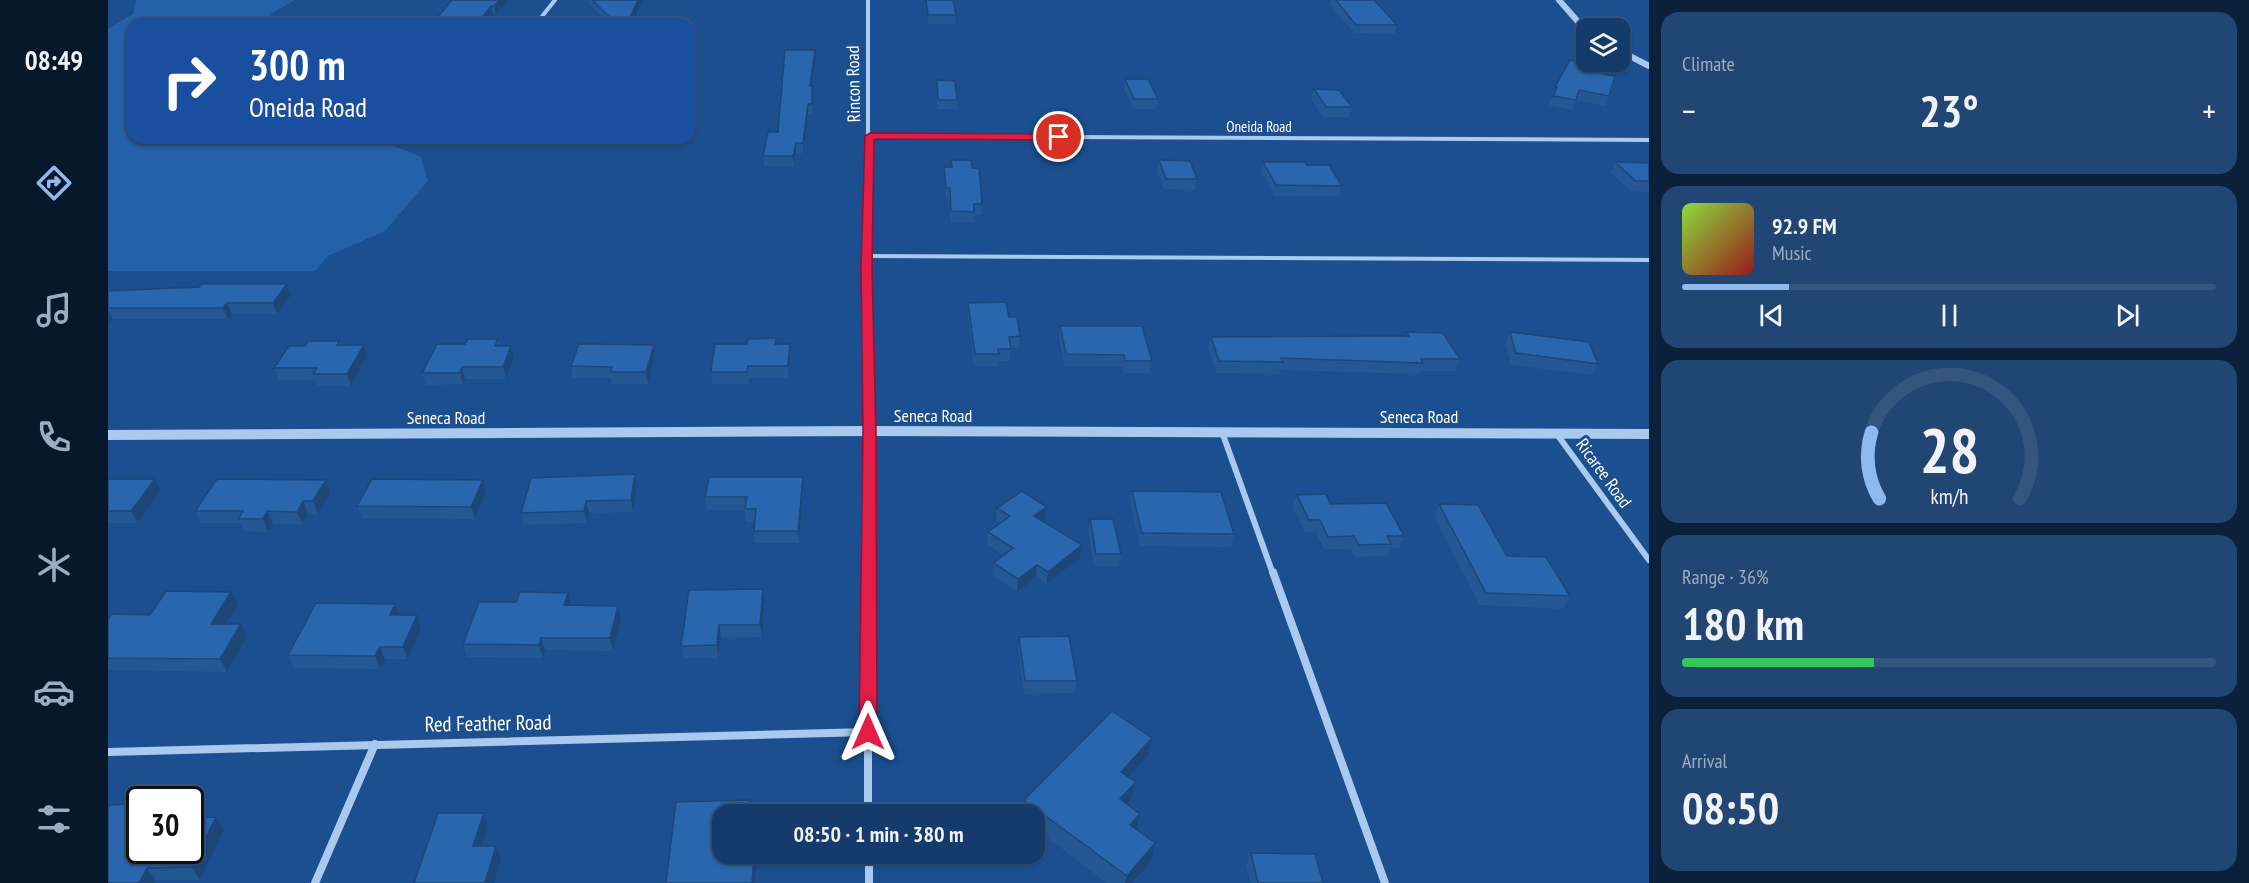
<!DOCTYPE html>
<html lang="en">
<head>
<meta charset="utf-8">
<style>
  :root { --surface:#143b6b; --page:#214673; --text:#f1f3f6; --muted:#9dadc1; --line:#33557e; --accent:#90b9f0 }
  body { margin:0; font-family:"PT Sans Narrow",sans-serif; background:var(--page); color:var(--text); height:100vh; display:flex; flex-direction:column; font-size:22px; white-space:nowrap }
  * { box-sizing:border-box; margin:0 }
  p { font-size:20px; color:var(--muted) }
  .icon { flex:none; width:33px; height:33px; fill:none; stroke:currentColor; stroke-width:2; stroke-linecap:round; stroke-linejoin:round }
  .map { position:relative; flex:1; overflow:hidden }
  .drawer { display:flex; flex-direction:column; gap:12px; padding:12px; background:#0b203b; width:600px }
  .drawer>* { flex:none }
  .guide { position:absolute; left:18px; top:18px; width:570px; height:126px; border-radius:18px; box-shadow:0 2px 4px #0004,0 0 0 2px var(--line); background:#1a4fa0; color:#fff; overflow:hidden }
  .buttons { position:absolute; left:1468px; top:18px; display:grid; gap:12px }
  .buttons a { display:grid; place-items:center; width:54px; height:54px; border-radius:12px; background:var(--surface); box-shadow:0 2px 4px #0004,0 0 0 2px var(--line); font-size:30px }
  .speed { position:absolute; left:18px; top:786px; display:flex; gap:12px; font-size:30px; font-weight:700; text-align:center }
  .speed>* { display:grid; place-content:center; width:78px; height:78px; border-radius:50%; background:var(--surface); box-shadow:0 2px 4px #0004,0 0 0 2px var(--line); line-height:1 }
  .speed .limit { border:3px solid #111; border-radius:9px; background:#fff; color:#111 }
  .pin { position:absolute; display:grid; place-items:center; width:51px; height:51px; color:#fff; margin:-26px; border:3px solid #fff; border-radius:50%; box-shadow:0 2px 6px #0007 }
  .me { position:absolute; width:66px; margin:-33px; rotate:0deg; stroke-linejoin:round; filter:drop-shadow(0 0 4px #0008) }
  .turn { display:flex; align-items:center; gap:21px; height:126px; padding:0 24px; font-size:27px }
  .turn .icon { width:78px; height:78px; stroke-width:2.5 }
  .turn b { display:block; font-size:42px; line-height:51px }
  .big { font-size:45px; font-weight:700; line-height:1.1 }
  .drawer .tile { flex:1; display:flex; flex-direction:column; justify-content:center; gap:9px; min-width:0; padding:0 21px; border-radius:18px; background:var(--page) }
  .drawer .dial { align-items:center; gap:0 }
  .dial svg { height:156px; overflow:visible; fill:none; stroke:var(--line); stroke-width:7; stroke-linecap:round; text-anchor:middle }
  .dial text { fill:var(--text); stroke:none }
  .song { display:flex; align-items:center; gap:18px }
  .cover { width:72px; height:72px; border-radius:9px; background:linear-gradient(135deg,hsl(90 70% 55%),hsl(0 70% 35%)) }
  .played { height:6px; border-radius:3px; background:linear-gradient(90deg,var(--accent) 20%,var(--line) 20%) }
  .keys { display:flex; justify-content:space-around; direction:ltr }
  .heat { display:flex; justify-content:space-between; align-items:center; font-size:33px; direction:ltr }
  .charge { height:9px; border-radius:4px; background:linear-gradient(90deg,#34c759 36%,var(--line) 0) }
  .trip { position:absolute; left:604px; top:804px; width:333px; height:60px; border-radius:18px; background:var(--surface); box-shadow:0 2px 4px #0004,0 0 0 2px var(--line); font-weight:700; line-height:60px; text-align:center }
  main { display:flex; flex:1; min-height:0 }
  .tab-bar { display:flex; flex-direction:column; width:108px; justify-content:space-around; align-items:center; background:#08182b; color:var(--muted) }
  .tab-bar .icon { width:42px; height:42px }
  .tab-bar .on { color:var(--accent) }
  .tab-bar b { font-size:27px; color:var(--text) }
  .map>svg:first-child { display:block }
</style>
</head>
<body>
<main>
<nav class="tab-bar">
<b>08:49</b>
<svg class="icon on" aria-label="directions" viewBox="0 0 24 24"><path d="M12 3l9 9-9 9-9-9zM9 14v-3h6M13 9l2 2-2 2"/></svg>
<svg class="icon" aria-label="music" viewBox="0 0 24 24"><path d="M9 18V5l10-2v13"/><circle cx="6" cy="18" r="3"/><circle cx="16" cy="16" r="3"/></svg>
<svg class="icon" aria-label="phone" viewBox="0 0 24 24"><path d="M5 4h4l2 5-3 2q2 4 5 5l2-3 5 2v4C11 20 4 13 5 4z"/></svg>
<svg class="icon" aria-label="climate" viewBox="0 0 24 24"><path d="M12 3v18M4 7l16 10M4 17L20 7"/></svg>
<svg class="icon" aria-label="car" viewBox="0 0 24 24"><path d="M5 17H2v-5l4-1 3-4h7l3 4 3 1v5h-3M9 17h6M6 11h13"/><circle cx="7" cy="17" r="2"/><circle cx="17" cy="17" r="2"/></svg>
<svg class="icon" aria-label="filters" viewBox="0 0 24 24"><path d="M4 7h16M4 17h16"/><circle cx="9" cy="7" r="2"/><circle cx="15" cy="17" r="2"/></svg>
</nav>
<div class="map">
<svg width="1541" height="883" viewBox="0 0 1541 883">
  <rect width="100%" height="100%" fill="#1b4f8f"/>
  <polygon fill="#2461a8" points="28,0 187,0 163,14 164,24 24,24 24,138 266,138 313,157 320,181 277,231 220,256 207,271 0,271 0,29 25,14"/>
  <g fill="none" stroke-linecap="round" stroke-linejoin="round">
    <polyline stroke="#a9c9ee" stroke-width="4" points="759,256 1541,260"/>
    <g stroke="#a9c9ee" stroke-width="4">
      <polyline points="760,0 760,146"/>
      <polyline points="428,24 447,0"/>
      <polyline points="762,136 1541,140"/>
    </g>
    <polyline stroke="#a9c9ee" stroke-width="4.5" points="760,145 760,333"/>
    <g stroke="#a9c9ee" stroke-width="6">
      <polyline points="760,332 760,574"/>
      <polyline points="1114,432 1165,574"/>
      <polyline points="1448,433 1541,560"/>
    </g>
    <g stroke="#a9c9ee" stroke-width="8">
      <polyline points="760,572 760,814"/>
      <polyline points="1165,572 1277,883"/>
      <polyline points="0,752 760,732"/>
      <polyline points="761,854 761,883"/>
      <polyline points="207,883 267,744"/>
    </g>
    <g stroke="#a9c9ee" stroke-width="6">
      <polyline points="1451,0 1479,32"/>
      <polyline points="1512,51 1541,66"/>
    </g>
    <polyline stroke="#a9c9ee" stroke-width="10" points="0,435 762,431 1541,434"/>
  </g>
  <g fill="#245895">
    <polygon points="344,0 397,4 388,14 385,14"/>
    <polygon points="481,0 535,0 524,24 501,24 482,5"/>
    <polygon points="818,0 845,0 848,15 847,24 820,24"/>
    <polygon points="1223,0 1266,0 1289,25 1286,34 1246,33 1222,4"/>
    <polygon points="707,50 708,59 704,86 705,95 704,114 700,114 695,153 688,153 686,166 656,166 655,156 670,132"/>
    <polygon points="1495,74 1501,96 1497,106 1468,100 1464,110 1441,105 1445,97 1443,96 1447,87"/>
    <polygon points="1017,79 1050,99 1048,109 1025,109 1016,89"/>
    <polygon points="829,80 849,100 849,109 829,109"/>
    <polygon points="1206,89 1244,107 1241,117 1215,117 1203,99"/>
    <polygon points="843,160 864,168 874,204 873,215 866,215 866,222 843,222 841,199 838,199 836,178 836,167 843,167"/>
    <polygon points="1051,160 1089,179 1087,190 1056,189 1049,171"/>
    <polygon points="1155,162 1199,165 1234,186 1231,196 1166,196 1153,172"/>
    <polygon points="1507,162 1541,163 1541,192 1523,191 1503,173"/>
    <polygon points="0,291 183,295 169,314 124,314 120,319 5,319 0,325"/>
    <polygon points="860,303 901,317 912,336 911,348 902,348 902,361 890,361 890,366 866,366 860,314"/>
    <polygon points="952,326 1044,361 1042,373 1016,373 1014,366 956,366 951,337"/>
    <polygon points="1299,332 1352,359 1347,371 1312,371 1311,374 1173,370 1172,374 1109,373 1100,348 1103,337 1298,336"/>
    <polygon points="1402,332 1490,364 1484,375 1403,365 1397,344"/>
    <polygon points="668,338 668,344 682,355 681,378 641,378 640,384 604,384 603,372 639,344"/>
    <polygon points="390,339 392,346 406,357 398,379 357,379 355,384 318,385 314,373 357,344"/>
    <polygon points="231,341 233,345 256,345 259,356 243,386 210,386 207,380 171,380 166,368 197,346"/>
    <polygon points="547,356 540,384 504,384 503,378 465,378 463,366"/>
    <polygon points="695,477 695,489 691,543 647,543 646,531 647,522 638,522 637,510 599,510 597,497"/>
    <polygon points="0,479 53,491 30,523 0,523"/>
    <polygon points="375,480 378,492 367,519 254,518 249,506"/>
    <polygon points="529,487 525,512 481,513 479,523 416,525 413,513"/>
    <polygon points="1024,491 1126,534 1123,547 1032,546 1022,503"/>
    <polygon points="222,492 210,514 200,513 194,524 165,524 160,532 136,531 132,523 93,523 87,511"/>
    <polygon points="1189,495 1222,504 1296,536 1291,548 1282,548 1279,556 1247,557 1242,549 1216,549 1208,532 1197,532 1185,507"/>
    <polygon points="1331,504 1399,556 1462,596 1455,609 1372,605 1326,517"/>
    <polygon points="939,507 937,519 934,521 974,545 972,558 938,584 928,577 909,592 884,575 885,563 895,555 879,544 880,532 892,523 888,521 889,508"/>
    <polygon points="982,519 1013,554 1011,567 986,566 980,531"/>
    <polygon points="656,602 654,637 613,638 610,658 575,658 573,646"/>
    <polygon points="287,604 291,615 313,628 300,659 277,659 272,669 186,668 180,655"/>
    <polygon points="130,605 118,624 133,624 139,637 119,672 0,670 0,619"/>
    <polygon points="462,605 513,619 505,651 437,650 435,658 359,657 355,644"/>
    <polygon points="911,637 969,681 967,693 916,694 910,650"/>
    <polygon points="1044,738 1040,756 1021,777 1028,782 1023,801 1020,805 1028,830 1047,843 1043,862 1024,883 999,883 927,828 927,814 914,814 916,800"/>
    <polygon points="82,812 85,816 85,818 108,817 116,830 92,880 48,880 47,883 0,883 82,850"/>
    <polygon points="1143,853 1215,883 1143,883 1138,866"/>
  </g>
  <g fill="#1d4779">
    <polygon points="392,0 400,0 388,14 386,6"/>
    <polygon points="530,0 535,0 524,24 519,24"/>
    <polygon points="383,6 385,14 377,24 369,24"/>
    <polygon points="707,50 708,59 702,95 702,86"/>
    <polygon points="700,104 700,114 695,153 695,143"/>
    <polygon points="688,143 688,153 686,166 685,156"/>
    <polygon points="179,284 183,295 169,314 165,303"/>
    <polygon points="119,303 124,314 120,319 115,308"/>
    <polygon points="0,309 5,319 0,325"/>
    <polygon points="682,344 682,355 681,378 680,366"/>
    <polygon points="256,345 259,356 243,386 239,374"/>
    <polygon points="546,345 547,356 540,384 538,372"/>
    <polygon points="403,346 406,357 398,379 395,367"/>
    <polygon points="354,367 357,379 355,384 352,373"/>
    <polygon points="527,474 529,487 525,512 523,500"/>
    <polygon points="695,477 695,489 691,543 690,531"/>
    <polygon points="47,479 53,491 30,523 23,511"/>
    <polygon points="218,480 222,492 210,514 205,501"/>
    <polygon points="375,480 378,492 367,519 363,507"/>
    <polygon points="195,501 200,513 194,524 189,512"/>
    <polygon points="478,501 481,513 479,523 476,511"/>
    <polygon points="939,507 937,519 925,528 926,516"/>
    <polygon points="159,511 165,524 160,532 155,519"/>
    <polygon points="974,545 972,558 938,584 940,572"/>
    <polygon points="929,565 928,577 909,592 910,579"/>
    <polygon points="655,589 656,602 654,637 652,625"/>
    <polygon points="123,592 130,605 110,636 103,624"/>
    <polygon points="460,593 463,605 456,605"/>
    <polygon points="287,604 292,617 282,615"/>
    <polygon points="510,606 513,619 505,651 502,638"/>
    <polygon points="309,615 313,628 300,659 295,647"/>
    <polygon points="133,624 139,637 119,672 112,659"/>
    <polygon points="611,625 613,638 610,658 609,645"/>
    <polygon points="433,638 437,650 435,658 431,645"/>
    <polygon points="272,647 277,659 272,669 267,656"/>
    <polygon points="1044,738 1040,756 1009,790 1013,772"/>
    <polygon points="1028,782 1023,801 1008,818 1012,799"/>
    <polygon points="642,800 643,814 641,814"/>
    <polygon points="376,813 380,826 370,858 365,846"/>
    <polygon points="1032,814 1028,832 1022,825"/>
    <polygon points="108,817 116,830 92,880 83,867"/>
    <polygon points="1047,843 1043,862 1024,883 1017,883 1019,876"/>
    <polygon points="388,846 393,858 386,883 377,883"/>
    <polygon points="646,854 649,854 647,883 644,883"/>
    <polygon points="39,868 48,880 47,883 31,883"/>
  </g>
  <g fill="#2a66ad" stroke="#1d4779" stroke-width="1.5">
    <polygon points="344,0 392,0 386,6 383,6 369,24 324,24"/>
    <polygon points="484,0 530,0 519,24 509,24"/>
    <polygon points="818,0 845,0 848,15 820,15"/>
    <polygon points="1228,0 1266,0 1289,25 1248,25"/>
    <polygon points="677,50 707,50 702,86 704,86 704,104 700,104 695,143 688,143 685,156 655,156 660,132 670,132"/>
    <polygon points="1462,60 1498,67 1495,74 1507,76 1501,96 1471,90 1468,100 1445,96 1449,87 1447,87"/>
    <polygon points="1017,79 1040,79 1050,99 1026,99"/>
    <polygon points="829,80 847,81 849,100 830,100"/>
    <polygon points="1206,89 1231,90 1244,107 1218,107"/>
    <polygon points="843,160 863,160 864,168 871,168 874,204 866,204 866,212 843,211 842,188 838,188 836,167 844,167"/>
    <polygon points="1051,160 1082,161 1089,179 1058,179"/>
    <polygon points="1155,162 1197,162 1199,165 1221,165 1234,186 1168,185"/>
    <polygon points="1507,162 1541,163 1541,181 1528,181"/>
    <polygon points="93,284 179,284 165,303 119,303 115,308 0,308 0,291 91,287"/>
    <polygon points="898,302 901,317 909,317 912,336 901,337 903,349 890,349 891,354 867,354 860,303"/>
    <polygon points="952,326 1034,326 1044,361 1017,361 1016,355 958,354"/>
    <polygon points="1299,332 1335,333 1352,359 1313,359 1315,363 1173,358 1175,362 1111,361 1103,337 1301,336"/>
    <polygon points="1402,332 1481,342 1490,364 1408,353"/>
    <polygon points="668,338 667,344 682,344 680,366 640,366 639,372 603,372 607,344 639,344 640,339"/>
    <polygon points="360,339 390,339 387,346 403,346 395,367 354,367 352,373 314,373 329,344 357,344"/>
    <polygon points="200,341 231,341 229,345 256,345 239,374 205,374 209,368 166,368 181,346 197,346"/>
    <polygon points="471,344 546,345 538,372 502,372 504,367 463,366"/>
    <polygon points="527,474 523,500 478,501 476,511 413,513 423,478"/>
    <polygon points="601,477 695,477 690,531 646,531 648,509 637,509 639,497 597,497"/>
    <polygon points="0,479 47,479 23,511 0,511"/>
    <polygon points="109,479 218,480 205,501 195,501 189,512 159,511 155,519 130,519 135,511 87,511"/>
    <polygon points="264,479 375,480 363,507 249,506"/>
    <polygon points="914,491 939,507 926,516 974,545 940,572 929,565 910,579 885,563 905,548 880,532 902,516 889,508"/>
    <polygon points="1024,491 1113,492 1126,534 1034,533"/>
    <polygon points="1218,494 1222,504 1278,503 1296,536 1279,536 1283,544 1251,545 1246,536 1220,537 1212,520 1201,520 1189,495"/>
    <polygon points="1331,504 1370,505 1399,556 1438,557 1462,596 1378,593"/>
    <polygon points="982,519 1005,519 1013,554 988,554"/>
    <polygon points="655,589 652,625 611,625 609,645 573,646 581,590"/>
    <polygon points="58,591 123,592 103,624 133,624 112,659 0,658 0,619 3,614 42,615"/>
    <polygon points="412,592 460,593 456,605 510,606 502,638 433,638 431,645 355,644 371,602 408,602"/>
    <polygon points="208,603 287,604 282,615 309,615 295,647 272,647 267,656 180,655"/>
    <polygon points="961,636 969,681 917,681 911,637"/>
    <polygon points="1004,711 1044,738 1013,772 1028,782 1012,799 1032,814 1022,825 1047,843 1019,876 916,800"/>
    <polygon points="642,800 641,814 615,814 615,854 646,854 644,883 558,883 568,802"/>
    <polygon points="32,804 32,850 82,850 82,818 108,817 83,867 39,868 31,883 0,883 0,805"/>
    <polygon points="330,813 376,813 365,846 388,846 377,883 306,883"/>
    <polygon points="1143,853 1207,854 1215,883 1150,883"/>
  </g>
  <polygon fill="#e11d48" stroke="#92132f" stroke-width="1.5" points="762,133 951,134 955,137 951,140 766,139 764,268 768,431 769,732 766,737 760,739 754,737 751,732 755,431 753,268 757,136"/>
  <g text-anchor="middle" dominant-baseline="central" stroke-width="6" stroke-linejoin="round" paint-order="stroke">
    <g font-size="15" fill="#fff" stroke="#1b4f8f">
      <text x="1151" y="126">Oneida Road</text>
    </g>
    <g font-size="18" fill="#fff" stroke="#1b4f8f">
      <text transform="translate(745 84) rotate(-91)">Rincon Road</text>
      <text x="825" y="415">Seneca Road</text>
      <text x="1311" y="416">Seneca Road</text>
      <text x="338" y="417">Seneca Road</text>
      <text transform="translate(1496 473) rotate(54)">Ricaree Road</text>
    </g>
    <g font-size="21" fill="#fff" stroke="#1b4f8f">
      <text transform="translate(380 723) rotate(-1)">Red Feather Road</text>
    </g>
  </g>
</svg>
<div class="buttons">
<a><svg class="icon" aria-label="layers" viewBox="0 0 24 24"><path d="M12 4l9 5-9 5-9-5zM3 14l9 5 9-5"/></svg></a>
</div>
<div class="speed"><div class="limit">30</div></div>
<div class="pin" style="left:951px;top:137px;background:#d93025"><svg class="icon" aria-label="arrive" viewBox="0 0 24 24"><path d="M6 21V4h12l-3 4 3 4H6"/></svg></div>
<svg class="me" style="left:760px;top:732px" viewBox="-20 -20 40 40"><path d="M0-17L14 15 0 8-14 15z" fill="#e11d48" stroke="#fff" stroke-width="4"/></svg>
<div class="trip">08:50 · 1 min · 380 m</div>
<div class="guide">
<div class="turn"><svg class="icon" aria-label="right" viewBox="0 0 24 24"><path d="M7 20v-9h11M14 6l5 5-5 5"/></svg><div><b>300 m</b>Oneida Road</div></div>
</div>
</div>
<section class="drawer">
<div class="tile"><p>Climate</p>
<div class="heat"><a>−</a><b class="big">23°</b><a>+</a></div>
</div>
<div class="tile">
<div class="song"><i class="cover"></i><div><b>92.9 FM</b><p>Music</p></div></div>
<div class="played"></div>
<div class="keys"><svg class="icon" aria-label="previous" viewBox="0 0 24 24"><path d="M18 5L8 12l10 7zM5 5v14"/></svg><svg class="icon" aria-label="pause" viewBox="0 0 24 24"><path d="M8 5v14M16 5v14"/></svg><svg class="icon" aria-label="next" viewBox="0 0 24 24"><path d="M6 5l10 7-10 7zM19 5v14"/></svg></div>
</div>
<div class="tile dial"><svg viewBox="0 0 100 80">
<path d="M14 69A42 42 0 1 1 86 69"/>
<path d="M14 69A42 42 0 0 1 10 35" stroke="#90b9f0"/>
<text x="50" y="56" font-size="32" font-weight="700">28</text>
<text x="50" y="72" font-size="11">km/h</text>
</svg></div>
<div class="tile"><p>Range · 36%</p><b class="big">180 km</b><div class="charge"></div></div>
<div class="tile"><p>Arrival</p><b class="big">08:50</b></div>
</section>
</main>
</body>
</html>
